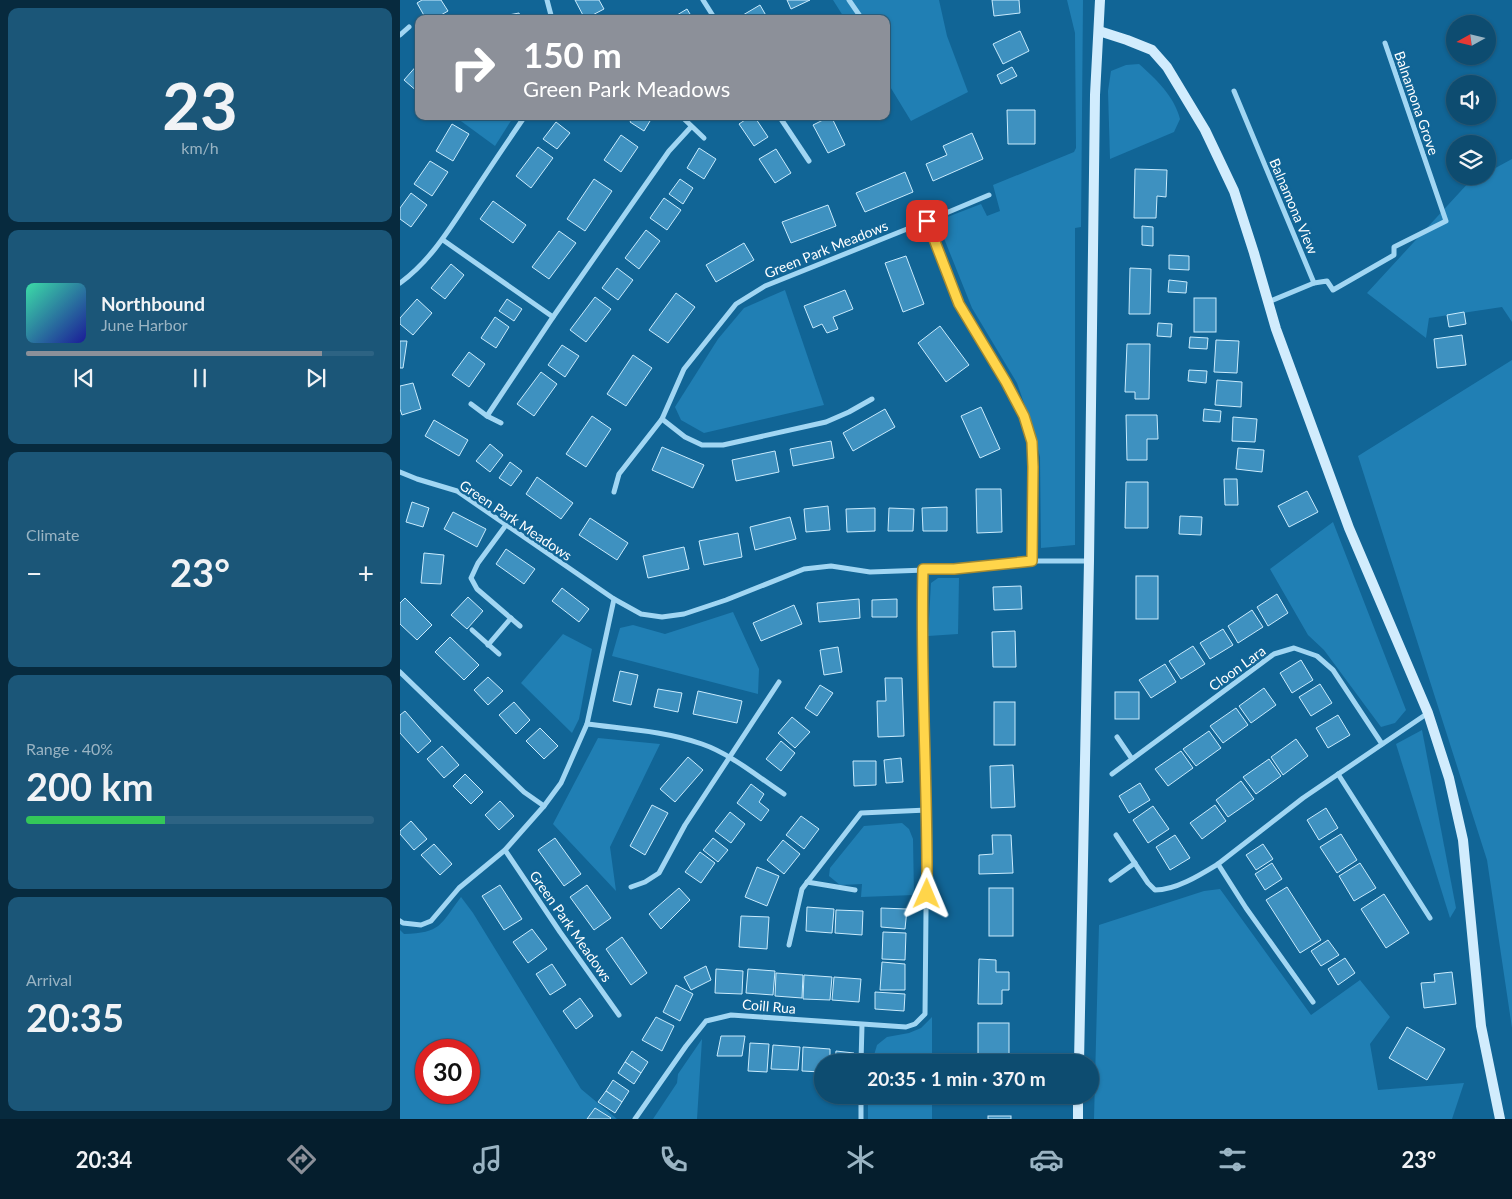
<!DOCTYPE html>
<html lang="en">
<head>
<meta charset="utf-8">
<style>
  :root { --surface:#0d4c70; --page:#1b5678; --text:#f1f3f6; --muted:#9ab4c3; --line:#2d6383; --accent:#8c9099 }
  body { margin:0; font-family:Lato,sans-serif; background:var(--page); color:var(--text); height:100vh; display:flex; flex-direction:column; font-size:19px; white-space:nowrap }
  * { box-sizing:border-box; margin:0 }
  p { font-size:16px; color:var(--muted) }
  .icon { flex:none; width:28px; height:28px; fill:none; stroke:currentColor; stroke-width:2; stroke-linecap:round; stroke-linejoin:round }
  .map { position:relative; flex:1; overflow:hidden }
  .drawer { display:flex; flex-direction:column; gap:8px; padding:8px; background:#072a3e; width:400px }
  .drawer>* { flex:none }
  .hud { position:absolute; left:15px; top:15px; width:475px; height:105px; border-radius:10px; box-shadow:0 1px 4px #0004,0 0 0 1px var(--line); background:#8c9099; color:#fff; overflow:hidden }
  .needle { width:32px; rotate:262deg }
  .tools { position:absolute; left:1046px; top:15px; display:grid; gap:10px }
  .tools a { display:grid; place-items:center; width:50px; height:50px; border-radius:50%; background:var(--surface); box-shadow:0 1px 4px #0004,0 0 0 1px var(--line); font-size:25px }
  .speed { position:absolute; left:15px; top:1039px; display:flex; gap:10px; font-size:25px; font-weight:700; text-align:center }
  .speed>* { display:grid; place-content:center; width:65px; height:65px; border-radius:50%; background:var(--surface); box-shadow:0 1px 4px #0004,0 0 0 1px var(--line); line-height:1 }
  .speed .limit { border:8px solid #d22; background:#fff; color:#111 }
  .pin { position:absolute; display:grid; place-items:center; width:42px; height:42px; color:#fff; margin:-21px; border-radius:10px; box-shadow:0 2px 8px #0006 }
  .me { position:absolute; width:55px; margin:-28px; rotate:1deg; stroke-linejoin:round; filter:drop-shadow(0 0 4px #0008) }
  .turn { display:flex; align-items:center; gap:18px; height:105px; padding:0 25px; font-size:22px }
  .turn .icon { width:65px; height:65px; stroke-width:2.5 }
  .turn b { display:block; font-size:35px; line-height:42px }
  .big { font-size:38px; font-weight:700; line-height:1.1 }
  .drawer .card { flex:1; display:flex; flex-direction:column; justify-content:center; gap:8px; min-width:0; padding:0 18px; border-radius:10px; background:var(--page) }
  .drawer .dial { align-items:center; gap:0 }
  .dial b { font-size:65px; line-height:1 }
  .song { display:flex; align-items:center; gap:15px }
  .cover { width:60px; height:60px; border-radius:8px; background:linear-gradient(135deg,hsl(160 70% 55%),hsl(240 70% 35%)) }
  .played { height:5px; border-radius:2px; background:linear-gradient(90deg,var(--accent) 85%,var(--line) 85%) }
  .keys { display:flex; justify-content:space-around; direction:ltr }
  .heat { display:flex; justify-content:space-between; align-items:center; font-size:28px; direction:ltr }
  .charge { height:8px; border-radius:4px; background:linear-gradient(90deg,#34c759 40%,var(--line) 0) }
  .trip { position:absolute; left:414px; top:1054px; width:285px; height:50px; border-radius:25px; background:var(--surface); box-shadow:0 1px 4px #0004,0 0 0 1px var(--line); font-weight:700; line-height:50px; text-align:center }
  .dock { display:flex; height:80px; justify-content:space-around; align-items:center; background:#051e2d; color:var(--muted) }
  .dock .icon { width:35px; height:35px }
  .dock .on { color:var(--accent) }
  .dock b { font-size:22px; color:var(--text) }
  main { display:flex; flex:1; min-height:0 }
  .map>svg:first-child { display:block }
</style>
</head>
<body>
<main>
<section class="drawer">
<div class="card dial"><b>23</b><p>km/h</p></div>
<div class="card">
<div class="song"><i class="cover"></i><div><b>Northbound</b><p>June Harbor</p></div></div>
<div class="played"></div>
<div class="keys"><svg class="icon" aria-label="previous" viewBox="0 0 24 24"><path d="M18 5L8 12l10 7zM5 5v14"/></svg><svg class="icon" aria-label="pause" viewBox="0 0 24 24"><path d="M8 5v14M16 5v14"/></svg><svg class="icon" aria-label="next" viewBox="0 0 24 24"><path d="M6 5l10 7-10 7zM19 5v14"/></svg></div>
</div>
<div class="card"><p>Climate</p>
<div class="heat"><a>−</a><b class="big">23°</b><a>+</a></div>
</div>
<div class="card"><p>Range · 40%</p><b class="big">200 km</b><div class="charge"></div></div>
<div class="card"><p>Arrival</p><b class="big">20:35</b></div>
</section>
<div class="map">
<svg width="1112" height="1119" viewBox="0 0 1112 1119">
  <rect width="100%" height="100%" fill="#116596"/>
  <g fill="#207fb4" fill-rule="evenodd">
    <polygon points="433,0 539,0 547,36 568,92 511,121 486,80 486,19 445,19"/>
    <polygon points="667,0 683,0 681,227 675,228 675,545 641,548 640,457 633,429 617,383 572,308 537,221 581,204 587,216 600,211 593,185 674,152 676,148 675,33"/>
    <path d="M739,64C756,79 774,96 780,119L774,132L710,159L708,91L711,71L726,65Z"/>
    <polygon points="54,116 114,116 95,146"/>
    <polygon points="1112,159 1112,322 1102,307 1029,318 1026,338 967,293 1071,180 1079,176 1088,176 1088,172"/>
    <polygon points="385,290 424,405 304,433 281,420 275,407 318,339 344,308"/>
    <polygon points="1112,360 1112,1028 1087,860 958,456"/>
    <polygon points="933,522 1006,710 995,723 981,727 924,650 908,635 870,569"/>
    <polygon points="538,578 559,578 558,634 528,636 531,583"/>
    <polygon points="333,612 359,669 358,694 212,656 220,628 233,625 265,634"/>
    <polygon points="163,634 192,649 179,719 172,733 121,683"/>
    <polygon points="1022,730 1056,908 1050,918 996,744"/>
    <polygon points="198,738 260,744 210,847 216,891 153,824"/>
    <polygon points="502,823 509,829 513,839 514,895 461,897 462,884 440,885 429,876 430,868 464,826"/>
    <polygon points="820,889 911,1015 960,980 990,1017 970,1044 978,1090 1064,1083 1052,1119 694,1119 699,925 804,891"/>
    <path d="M61,897L73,913L181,1089L217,1119H0V930L4,934C41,933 40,925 61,897ZM26,1050H69V1092H26Z"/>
    <polygon points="532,1017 532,1062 472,1062 477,1045 487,1037 509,1033 521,1028"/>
    <polygon points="302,1039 297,1119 253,1119 277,1083 278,1074"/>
    <rect x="468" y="1095" width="64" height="24"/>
  </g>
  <g fill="#3e91c0" stroke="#c9ebfd">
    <polygon points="22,0 41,0 48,11 34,19 26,19 17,3"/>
    <polygon points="175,0 199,0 204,9 185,19"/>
    <polygon points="387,0 410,0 391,9"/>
    <polygon points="592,0 619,0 620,13 594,16"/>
    <polygon points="360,5 368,19 346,19 343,15"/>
    <polygon points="287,9 293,19 272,19 272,18"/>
    <polygon points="119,13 121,19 99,19 98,17"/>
    <polygon points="620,31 629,51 603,64 593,44"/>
    <polygon points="19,63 19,93 4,80"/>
    <polygon points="612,67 617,76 601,84 597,75"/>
    <polygon points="607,110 635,110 635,144 608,144"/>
    <polygon points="233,116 253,116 244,131 230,122"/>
    <polygon points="351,116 354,116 368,137 354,146 339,124"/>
    <polygon points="431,116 445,145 428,153 413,125"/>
    <polygon points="156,122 170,133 157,149 143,139"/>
    <polygon points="52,124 69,134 53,161 36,151"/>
    <polygon points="572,133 583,159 533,181 526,164 547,155 543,146"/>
    <polygon points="221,135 238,147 221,172 204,160"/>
    <polygon points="138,147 153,158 131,188 116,176"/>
    <polygon points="299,148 316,159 304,179 287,168"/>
    <polygon points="376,149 391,173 375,183 359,159"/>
    <polygon points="30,161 48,172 32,196 14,184"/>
    <polygon points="735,169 767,170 766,197 757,196 756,218 734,218"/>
    <polygon points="505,172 513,192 465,212 456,193"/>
    <polygon points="194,179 212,191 185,231 167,219"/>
    <polygon points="280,179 293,188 283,204 269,194"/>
    <polygon points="11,193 27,205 11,227 0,219 0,208"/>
    <polygon points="264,198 281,210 267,230 250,218"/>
    <polygon points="93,201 126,225 113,243 80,219"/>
    <polygon points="428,205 436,226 391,243 382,222"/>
    <polygon points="742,226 753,227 753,246 742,245"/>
    <polygon points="246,230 260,241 239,269 225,258"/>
    <polygon points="159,231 176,243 149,279 132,267"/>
    <polygon points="344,243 354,260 316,282 306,265"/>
    <polygon points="769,255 789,256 789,270 769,269"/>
    <polygon points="506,256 524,304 503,312 485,263"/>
    <polygon points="51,264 64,275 45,299 31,288"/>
    <polygon points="217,268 233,280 218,300 202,288"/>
    <polygon points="730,268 751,269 750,314 729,314"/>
    <polygon points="769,280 787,282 786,293 768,292"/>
    <polygon points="445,290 453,309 433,317 438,329 427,333 422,324 413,328 404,306"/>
    <polygon points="276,293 295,307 268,343 249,330"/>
    <polygon points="195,297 211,309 186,342 170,330"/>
    <rect x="794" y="298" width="22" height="34"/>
    <polygon points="17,299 32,313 13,335 0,324 0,318"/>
    <polygon points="107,299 122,309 114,321 99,311"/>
    <polygon points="1064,312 1066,324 1049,327 1047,315"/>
    <polygon points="95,317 109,327 96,348 81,338"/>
    <polygon points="758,323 772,324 771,337 757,336"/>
    <polygon points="540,326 569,365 546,382 518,343"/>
    <polygon points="1062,335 1066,365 1037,368 1034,339"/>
    <polygon points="790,337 808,338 807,349 789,348"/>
    <polygon points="816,340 839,341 837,373 814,372"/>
    <polygon points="0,341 7,341 3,368 0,368"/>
    <polygon points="727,344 750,344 749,399 735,399 735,392 725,392"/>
    <polygon points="162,345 179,356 165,377 148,365"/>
    <polygon points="69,352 85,364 69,387 52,375"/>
    <polygon points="233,355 252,368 226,406 207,394"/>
    <polygon points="789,370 807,371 806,383 788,381"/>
    <polygon points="141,372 157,384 134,416 117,404"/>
    <polygon points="817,380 842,382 841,407 815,405"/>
    <polygon points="13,383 21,409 2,415 0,409 0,386"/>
    <polygon points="581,407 600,449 580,458 561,416"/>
    <polygon points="485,409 495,427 453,451 443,433"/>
    <polygon points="804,409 821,411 820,422 803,421"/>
    <polygon points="726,415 757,415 758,439 747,439 747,460 727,460"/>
    <polygon points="192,416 211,429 186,467 166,454"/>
    <polygon points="833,417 857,419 855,442 832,441"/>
    <polygon points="34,420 68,440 59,456 25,436"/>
    <polygon points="431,441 434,458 393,466 390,449"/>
    <polygon points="90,444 103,455 90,472 76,461"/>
    <polygon points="262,447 304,465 293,488 252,470"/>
    <polygon points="838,448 864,450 862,472 836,469"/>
    <polygon points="375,451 379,472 336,481 332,460"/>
    <polygon points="110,462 122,471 111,486 99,478"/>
    <polygon points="137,477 173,503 161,519 126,494"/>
    <polygon points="824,479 837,479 838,505 825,505"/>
    <polygon points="726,482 748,482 748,528 725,528"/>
    <polygon points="576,489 601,489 602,532 577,533"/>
    <polygon points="907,491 918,512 889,527 878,506"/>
    <polygon points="12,502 29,508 23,527 6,522"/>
    <polygon points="428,506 430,530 406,532 404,509"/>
    <polygon points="547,507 547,531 523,531 522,508"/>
    <polygon points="475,508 475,531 447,532 446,509"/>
    <polygon points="489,508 514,509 513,531 488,531"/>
    <polygon points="53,512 86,529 77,547 44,529"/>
    <polygon points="780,516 802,517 801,535 779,534"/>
    <polygon points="390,517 396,539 355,550 350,527"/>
    <polygon points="190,518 228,543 217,560 179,535"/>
    <polygon points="338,533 342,557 304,565 299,541"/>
    <polygon points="284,547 289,569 248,578 243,556"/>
    <polygon points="106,549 135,569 124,584 96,564"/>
    <polygon points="24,553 44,555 41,584 21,583"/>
    <rect x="736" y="576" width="22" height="43"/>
    <polygon points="621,586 622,609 594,610 593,587"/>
    <polygon points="162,588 189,609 179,622 152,601"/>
    <polygon points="877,594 888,613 868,626 857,607"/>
    <polygon points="68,597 83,611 67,629 51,615"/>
    <polygon points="5,598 32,625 17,640 0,624 0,603"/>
    <polygon points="459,599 460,618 419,622 417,603"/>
    <polygon points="497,599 497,617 472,617 472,600"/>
    <polygon points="394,605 402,624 361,641 353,623"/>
    <polygon points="852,610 863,627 838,643 828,626"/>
    <polygon points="823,629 833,645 810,659 800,643"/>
    <polygon points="615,631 616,667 593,667 592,632"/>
    <polygon points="50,637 79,665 64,680 35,652"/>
    <polygon points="793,646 805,664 781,679 769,661"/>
    <polygon points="438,647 442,672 424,675 420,650"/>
    <polygon points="901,660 913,680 892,693 880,673"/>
    <polygon points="765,664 776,682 751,698 739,680"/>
    <polygon points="220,671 238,675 231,705 213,701"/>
    <polygon points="88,677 103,691 88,705 74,690"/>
    <polygon points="485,678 502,678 504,736 478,737 477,701 486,701"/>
    <polygon points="920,684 932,703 911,716 899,697"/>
    <polygon points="420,685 433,693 417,716 405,708"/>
    <polygon points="864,688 876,705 851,723 839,706"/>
    <polygon points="258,689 282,693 278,712 254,707"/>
    <polygon points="298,691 342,701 337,723 293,714"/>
    <rect x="715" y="692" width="24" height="27"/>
    <polygon points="114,702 130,720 116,734 99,715"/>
    <rect x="594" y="702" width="21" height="43"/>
    <polygon points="836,708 848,725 823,743 810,726"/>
    <polygon points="5,711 31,741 18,753 0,733 0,715"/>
    <polygon points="938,715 950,735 928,748 916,728"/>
    <polygon points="392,717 410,732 395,748 378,733"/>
    <polygon points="140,728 158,746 144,759 126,741"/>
    <polygon points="809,731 821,748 796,766 783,749"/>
    <polygon points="896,739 908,756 883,775 871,757"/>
    <polygon points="381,741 395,753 381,771 366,759"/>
    <polygon points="42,746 59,765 44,778 27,759"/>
    <polygon points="781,751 793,768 768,786 755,769"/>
    <polygon points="288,757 303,770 275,802 260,789"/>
    <polygon points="501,758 503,782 486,783 484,760"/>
    <polygon points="869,759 881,776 856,794 843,777"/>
    <polygon points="453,761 476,761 476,785 454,786"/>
    <polygon points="613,765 615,807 591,808 590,766"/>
    <polygon points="65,774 83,792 71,804 53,786"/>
    <polygon points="841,781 854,799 828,817 816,800"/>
    <polygon points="740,783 750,800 729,813 719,796"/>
    <polygon points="351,784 364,794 359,802 369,810 361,821 337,803"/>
    <polygon points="100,801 114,816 99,830 85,815"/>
    <polygon points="252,805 268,813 245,855 230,846"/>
    <polygon points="815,805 826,821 802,839 790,823"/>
    <polygon points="753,806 769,829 748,843 733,820"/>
    <polygon points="926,808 938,828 919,840 907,820"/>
    <polygon points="330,812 345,824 331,843 315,831"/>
    <polygon points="401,816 419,829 404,849 386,835"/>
    <polygon points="11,821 27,839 14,850 0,834 0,831"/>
    <polygon points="941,834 957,860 937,873 920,847"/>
    <polygon points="592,835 611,835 613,873 579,874 579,855 593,854"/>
    <polygon points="775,835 790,858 770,870 756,847"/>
    <polygon points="155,838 181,874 164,886 138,850"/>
    <polygon points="313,838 328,850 318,862 303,850"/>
    <polygon points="383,840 400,854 384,874 367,860"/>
    <polygon points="34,844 52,864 40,875 21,855"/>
    <polygon points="863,844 873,859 856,870 846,855"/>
    <polygon points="300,852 315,863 301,883 285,872"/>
    <polygon points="872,863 882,879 865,890 855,874"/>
    <polygon points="960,863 976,888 954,901 939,876"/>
    <polygon points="357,867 379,876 367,906 345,897"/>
    <polygon points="100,885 122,919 104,930 82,896"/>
    <polygon points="187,885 211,918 194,930 170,897"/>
    <polygon points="887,887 921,940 900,953 866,900"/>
    <polygon points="279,888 290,900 261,929 249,914"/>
    <rect x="589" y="888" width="24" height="48"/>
    <polygon points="984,894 1009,933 986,948 961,909"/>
    <polygon points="407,907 434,909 432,933 406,931"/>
    <polygon points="481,908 507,909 505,929 481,927"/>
    <polygon points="436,910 463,911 462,935 435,933"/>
    <polygon points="341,916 369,917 367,949 339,947"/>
    <polygon points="132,929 147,949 128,963 113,942"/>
    <polygon points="483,932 506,933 505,960 482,959"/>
    <polygon points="222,937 247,973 231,985 206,949"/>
    <polygon points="928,940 939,955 921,966 911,951"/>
    <polygon points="945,958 955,973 938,985 928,969"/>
    <polygon points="579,959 596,960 596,972 609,972 609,990 602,990 602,1004 578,1004"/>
    <polygon points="482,962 505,964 505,990 480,990"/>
    <polygon points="152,964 166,985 150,995 136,974"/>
    <polygon points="306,966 311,980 291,990 284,977"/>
    <polygon points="316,969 343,971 342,994 315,993"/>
    <polygon points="348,969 375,971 373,995 346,993"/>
    <polygon points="1052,972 1056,1004 1024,1008 1021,983 1035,982 1034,974"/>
    <polygon points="376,973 403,975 402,998 375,996"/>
    <polygon points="404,975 432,977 430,1000 403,999"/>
    <polygon points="434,977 461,979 459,1002 432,1000"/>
    <polygon points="276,985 293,994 280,1021 263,1012"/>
    <polygon points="475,992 505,994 504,1011 475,1009"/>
    <polygon points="180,998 193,1016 176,1029 163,1011"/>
    <polygon points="256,1017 274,1026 262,1051 242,1040"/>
    <rect x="578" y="1023" width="31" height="39"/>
    <polygon points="1007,1027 1045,1049 1027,1080 989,1058"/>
    <polygon points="321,1036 345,1036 342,1056 317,1056"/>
    <polygon points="350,1043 369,1044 367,1072 348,1071"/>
    <polygon points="373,1045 400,1047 398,1070 371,1069"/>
    <polygon points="403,1047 430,1049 430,1062 422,1062 422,1072 402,1071"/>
    <polygon points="232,1051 248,1062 241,1073 225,1062"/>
    <polygon points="436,1051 454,1053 453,1062 435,1062"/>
    <polygon points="225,1062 241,1073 234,1084 218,1073"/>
    <polygon points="213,1080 229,1091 222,1102 206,1091"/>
    <polygon points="206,1091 222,1102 215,1113 198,1102"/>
    <polygon points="195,1108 211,1118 210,1119 187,1119"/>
    <rect x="588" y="1116" width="23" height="3"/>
  </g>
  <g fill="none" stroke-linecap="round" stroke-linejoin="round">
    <g stroke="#a1d6f3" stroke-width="5">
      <polyline points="147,0 152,19"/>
      <polyline points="303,0 315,19"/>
      <polyline points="449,0 462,19"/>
      <polyline points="0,35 9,27"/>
      <polyline points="834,91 914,283 868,302"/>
      <polyline points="281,116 304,138"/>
      <polyline points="379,116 409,161"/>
      <polyline points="527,221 589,195"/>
      <polyline points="43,240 153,317"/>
      <path d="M0,283C32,260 52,225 74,192C91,166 108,141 125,116"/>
      <polyline points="914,283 927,281 933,290 994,255 994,247 1046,221 985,43"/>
      <polyline points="472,399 449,412 426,422 323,445 302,445 285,437 262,419 284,369 336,304 365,286 527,221 559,304 606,382 624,416 632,442 633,467 632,561"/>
      <polyline points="71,404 87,416 101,423"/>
      <polyline points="87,416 153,317 269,151 291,127"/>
      <polyline points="0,472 17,479 57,491 214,599 241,614 262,617 284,614 326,600 404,569 431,566 470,572 554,569 632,561 689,561"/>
      <polyline points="214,492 219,474 262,419"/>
      <polyline points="106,525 78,563 71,578 77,589 120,626"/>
      <polyline points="72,630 99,654"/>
      <polyline points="88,645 111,618"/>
      <polyline points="0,672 124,792 144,806"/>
      <path d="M187,724C225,729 265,731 302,744C331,754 358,777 384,794"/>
      <polyline points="717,737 732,759"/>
      <polyline points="712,774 874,654 894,648 917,656 933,670 982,744"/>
      <polyline points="938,774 1030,918"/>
      <path d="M716,835L748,883L755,890C776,890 800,875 818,864L903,798L1028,713"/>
      <polyline points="105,850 160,932 219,1015"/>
      <polyline points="818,864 846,908 913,1002"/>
      <polyline points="711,880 735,863"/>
      <polyline points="407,882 455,890"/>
      <polyline points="231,887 245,882 259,873 285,825 379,682"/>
      <polyline points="0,921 3,923 21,925 31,921 59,888 105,850 144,806 161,783 187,724 214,599"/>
      <polyline points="389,945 402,889 461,813 527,810 522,621 523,569"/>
      <polyline points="461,1062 462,1025"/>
      <polyline points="235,1119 286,1046 306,1021 331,1015 506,1027 515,1024 525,1014 527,810"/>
      <polyline points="461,1119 461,1095"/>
    </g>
    <g stroke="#d1ecfd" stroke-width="10">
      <polyline points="699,31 727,40 752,50 767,67 805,130 834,191 854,253 876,329 949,528 1028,713 1049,778 1063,840 1081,1026 1100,1119"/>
      <polyline points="679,1062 689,561 695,95 700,0"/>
      <polyline points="678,1119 678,1095"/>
    </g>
  </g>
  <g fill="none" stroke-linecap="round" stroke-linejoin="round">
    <g stroke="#a68a30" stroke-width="12">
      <path id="route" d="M527,221L559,304L606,382L624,416L632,442L633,467L632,561L554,569H523C520,677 528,786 527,894"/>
    </g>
    <use href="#route" stroke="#ffd54a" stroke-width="9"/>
  </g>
  <g text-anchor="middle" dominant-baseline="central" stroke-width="5" stroke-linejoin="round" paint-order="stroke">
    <g font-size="14" fill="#fff" stroke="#116596">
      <text transform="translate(1017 103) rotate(71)">Balnamona Grove</text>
      <text transform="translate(894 206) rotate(67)">Balnamona View</text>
      <text transform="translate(426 249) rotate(-22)">Green Park Meadows</text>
      <text transform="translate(116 520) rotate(34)">Green Park Meadows</text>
      <text transform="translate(837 668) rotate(-36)">Cloon Lara</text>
      <text transform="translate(171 926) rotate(55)">Green Park Meadows</text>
      <text transform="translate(369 1006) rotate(5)">Coill Rua</text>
    </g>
  </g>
</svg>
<div class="tools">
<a><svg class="needle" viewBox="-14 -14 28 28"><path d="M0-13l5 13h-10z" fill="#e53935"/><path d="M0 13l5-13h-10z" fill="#9ab4c3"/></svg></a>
<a><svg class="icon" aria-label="sound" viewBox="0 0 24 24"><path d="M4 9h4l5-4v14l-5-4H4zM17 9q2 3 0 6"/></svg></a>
<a><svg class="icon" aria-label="layers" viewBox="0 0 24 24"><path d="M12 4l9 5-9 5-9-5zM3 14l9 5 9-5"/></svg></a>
</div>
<div class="speed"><div class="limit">30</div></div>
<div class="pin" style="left:527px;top:221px;background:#d93025"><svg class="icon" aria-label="arrive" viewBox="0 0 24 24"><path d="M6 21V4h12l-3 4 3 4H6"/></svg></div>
<svg class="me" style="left:527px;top:894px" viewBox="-20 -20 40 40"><path d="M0-17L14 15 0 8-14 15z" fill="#ffd54a" stroke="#fff" stroke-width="4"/></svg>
<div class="trip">20:35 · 1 min · 370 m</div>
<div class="hud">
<div class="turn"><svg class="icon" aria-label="right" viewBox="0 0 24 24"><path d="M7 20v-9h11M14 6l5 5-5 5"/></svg><div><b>150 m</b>Green Park Meadows</div></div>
</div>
</div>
</main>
<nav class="dock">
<b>20:34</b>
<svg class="icon on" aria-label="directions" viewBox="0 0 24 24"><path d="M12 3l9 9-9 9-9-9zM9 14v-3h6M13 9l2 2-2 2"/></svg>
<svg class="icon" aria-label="music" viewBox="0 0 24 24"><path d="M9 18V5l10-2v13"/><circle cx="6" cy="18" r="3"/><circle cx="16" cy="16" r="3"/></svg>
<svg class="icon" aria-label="phone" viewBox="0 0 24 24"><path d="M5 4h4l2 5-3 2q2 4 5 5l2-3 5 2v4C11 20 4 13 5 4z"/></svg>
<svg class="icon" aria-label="climate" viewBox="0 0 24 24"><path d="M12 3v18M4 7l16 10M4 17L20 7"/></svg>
<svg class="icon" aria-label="car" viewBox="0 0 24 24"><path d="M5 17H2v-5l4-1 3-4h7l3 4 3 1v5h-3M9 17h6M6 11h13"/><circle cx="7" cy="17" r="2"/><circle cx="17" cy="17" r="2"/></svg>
<svg class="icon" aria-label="filters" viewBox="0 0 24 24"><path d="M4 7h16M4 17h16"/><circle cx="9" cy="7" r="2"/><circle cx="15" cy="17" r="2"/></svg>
<b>23°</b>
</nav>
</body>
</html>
